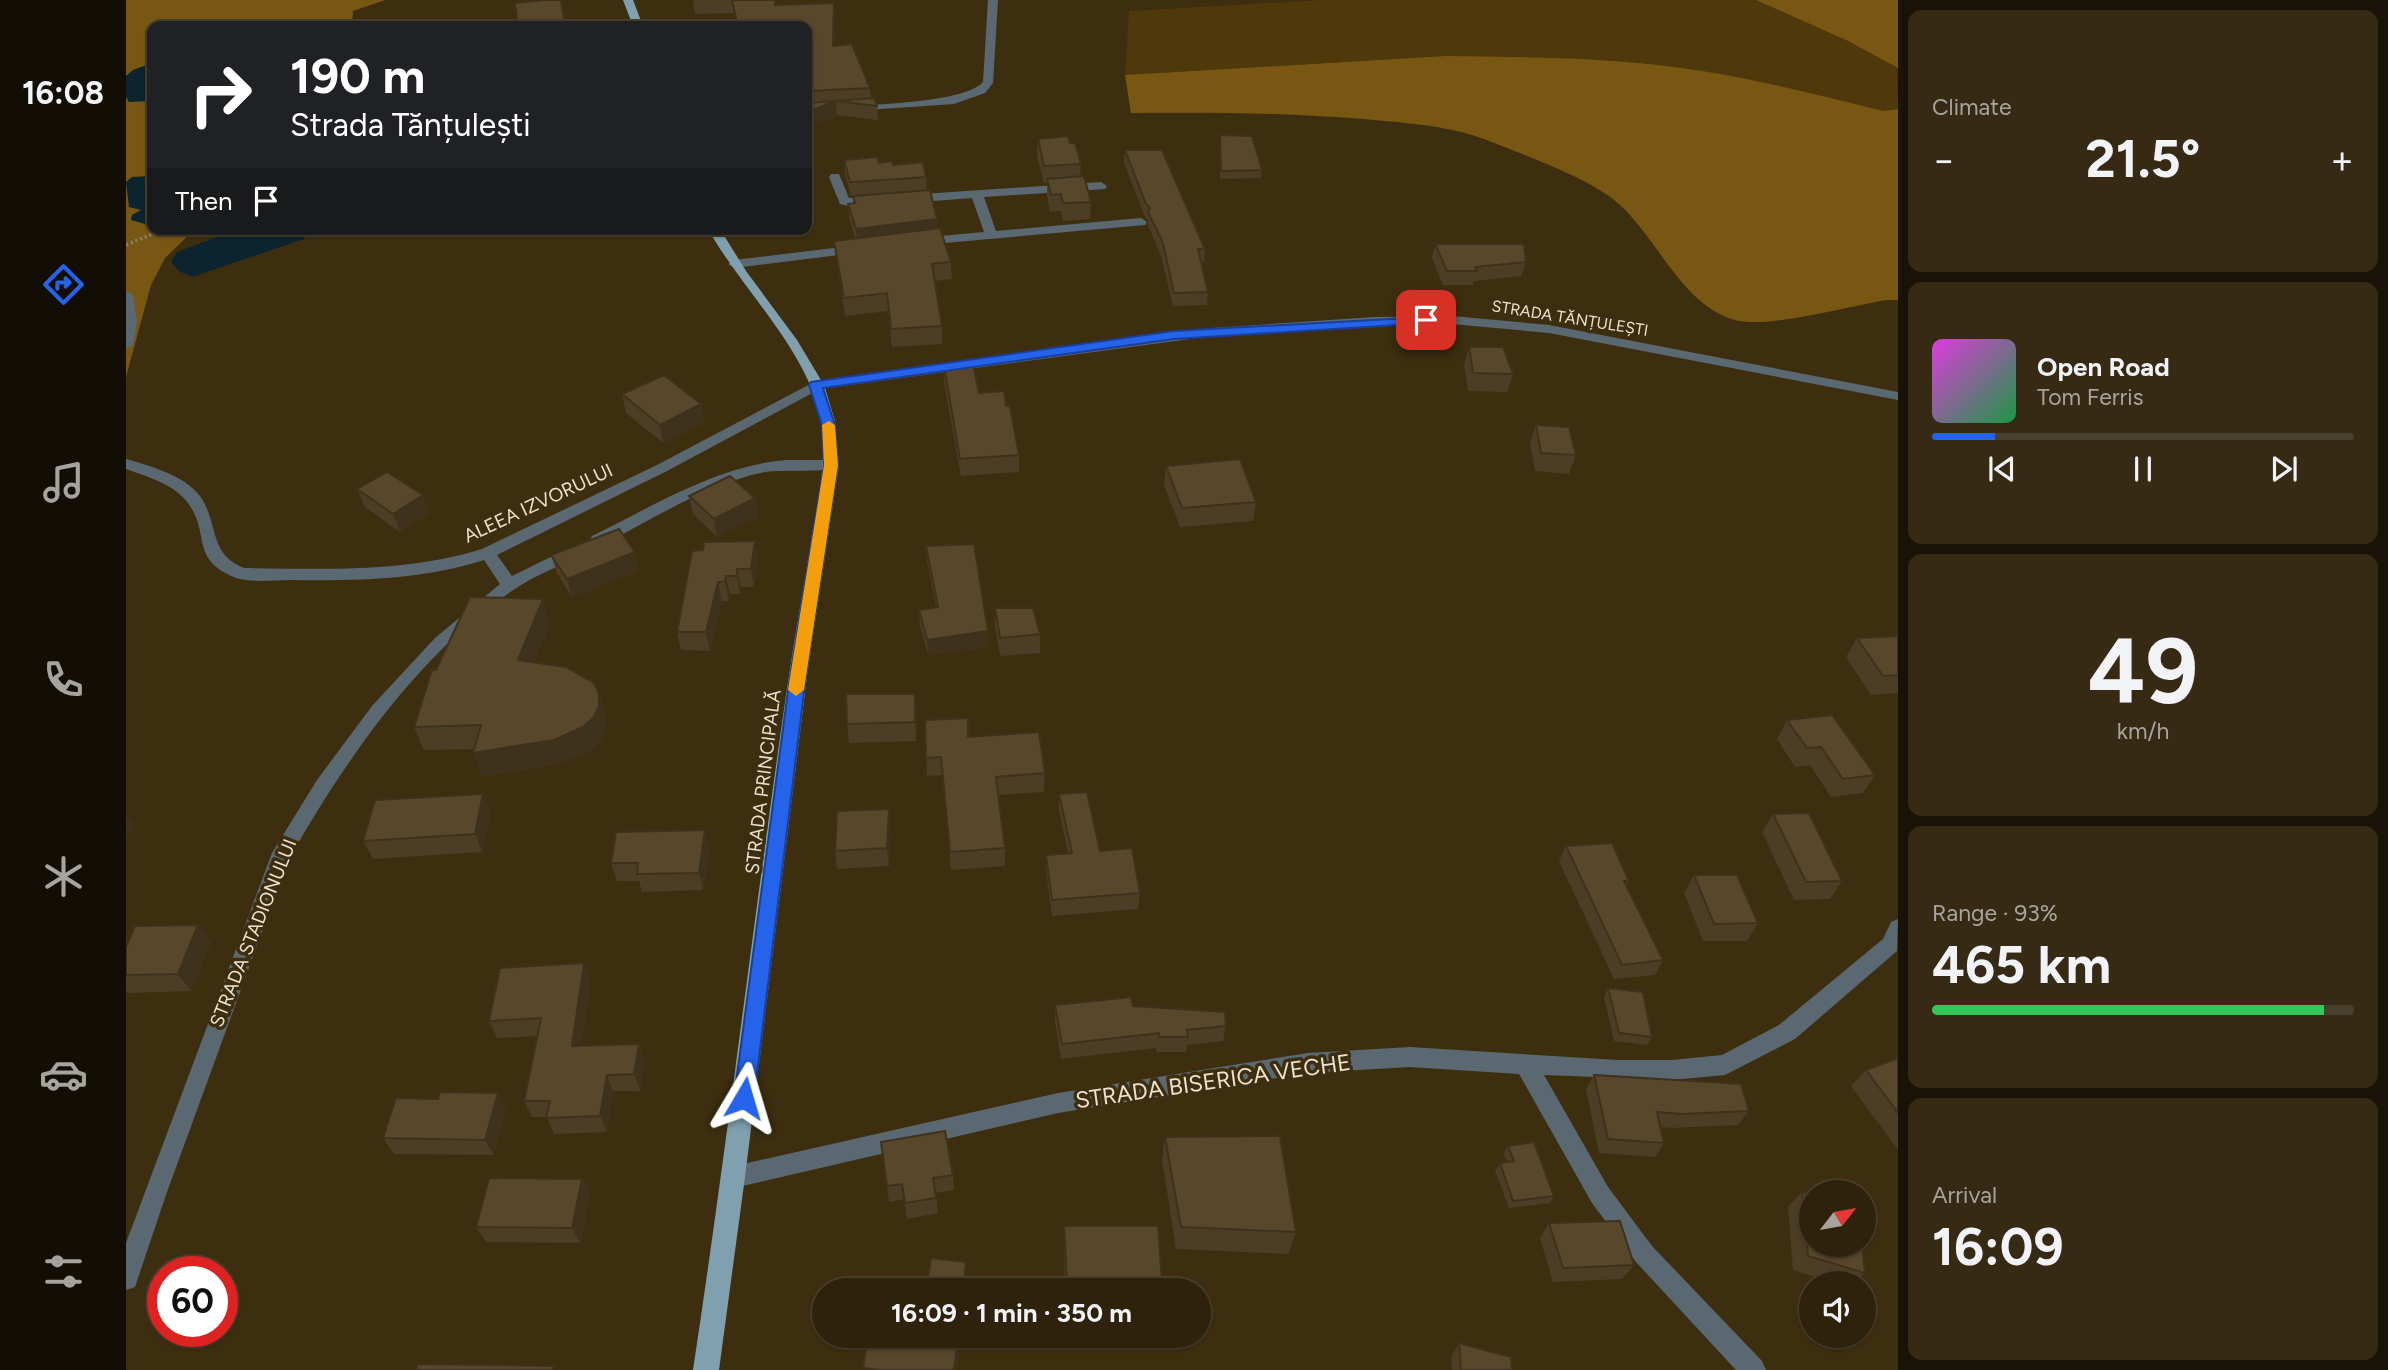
<!DOCTYPE html>
<html lang="en">
<head>
<meta charset="utf-8">
<style>
  :root { --surface:#2e220c; --page:#362a15; --text:#f1f3f6; --muted:#a7a49d; --line:#493f2d; --accent:#2563eb }
  body { margin:0; font-family:Figtree,sans-serif; background:var(--page); color:var(--text); height:100vh; display:flex; flex-direction:column; font-size:26px; white-space:nowrap }
  * { box-sizing:border-box; margin:0 }
  p { font-size:23px; color:var(--muted) }
  .icon { flex:none; width:38px; height:38px; fill:none; stroke:currentColor; stroke-width:2; stroke-linecap:round; stroke-linejoin:round }
  .map { position:relative; flex:1; overflow:hidden }
  .drawer { display:flex; flex-direction:column; gap:10px; padding:10px; background:#191307; width:490px }
  .drawer>* { flex:none }
  .hud { position:absolute; left:21px; top:21px; width:665px; height:214px; border-radius:14px; box-shadow:0 2px 5px #0004,0 0 0 2px var(--line); background:#202124; color:#fff; overflow:hidden }
  .needle { width:46px; rotate:59deg }
  .fabs { position:absolute; left:1673px; top:1180px; display:grid; gap:14px }
  .fabs a { display:grid; place-items:center; width:77px; height:77px; border-radius:50%; background:var(--surface); box-shadow:0 2px 5px #0004,0 0 0 2px var(--line); font-size:35px }
  .speed { position:absolute; left:21px; top:1256px; display:flex; gap:14px; font-size:35px; font-weight:700; text-align:center }
  .speed>* { display:grid; place-content:center; width:91px; height:91px; border-radius:50%; background:var(--surface); box-shadow:0 2px 5px #0004,0 0 0 2px var(--line); line-height:1 }
  .speed .limit { border:10px solid #d22; background:#fff; color:#111 }
  .pin { position:absolute; display:grid; place-items:center; width:60px; height:60px; color:#fff; margin:-30px; border-radius:14px; box-shadow:0 4px 10px #0006 }
  .me { position:absolute; width:77px; margin:-38px; rotate:7deg; stroke-linejoin:round; filter:drop-shadow(0 0 5px #0008) }
  .turn { display:flex; align-items:center; gap:24px; height:147px; padding:0 28px; font-size:32px }
  .turn .icon { width:91px; height:91px; stroke-width:2.5 }
  .turn b { display:block; font-size:49px; line-height:60px }
  .then { display:flex; align-items:center; height:66px; padding:0 28px; background:#0003; gap:14px; font-size:26px }
  .big { font-size:52px; font-weight:700; line-height:1.1 }
  .drawer .widget { flex:1; display:flex; flex-direction:column; justify-content:center; gap:10px; min-width:0; padding:0 24px; border-radius:14px; background:var(--page) }
  .drawer .dial { align-items:center; gap:0 }
  .dial b { font-size:91px; line-height:1 }
  .song { display:flex; align-items:center; gap:21px }
  .cover { width:84px; height:84px; border-radius:10px; background:linear-gradient(135deg,hsl(300 70% 55%),hsl(140 70% 35%)) }
  .played { height:7px; border-radius:4px; background:linear-gradient(90deg,var(--accent) 15%,var(--line) 15%) }
  .keys { display:flex; justify-content:space-around; direction:ltr }
  .heat { display:flex; justify-content:space-between; align-items:center; font-size:38px; direction:ltr }
  .charge { height:10px; border-radius:5px; background:linear-gradient(90deg,#34c759 93%,var(--line) 0) }
  .trip { position:absolute; left:686px; top:1278px; width:399px; height:70px; border-radius:35px; background:var(--surface); box-shadow:0 2px 5px #0004,0 0 0 2px var(--line); font-weight:700; line-height:70px; text-align:center }
  main { display:flex; flex:1; min-height:0 }
  .menu { display:flex; flex-direction:column; width:126px; justify-content:space-around; align-items:center; background:#120e05; color:var(--muted) }
  .menu .icon { width:49px; height:49px }
  .menu .active { color:var(--accent) }
  .menu b { font-size:32px; color:var(--text) }
  .map>svg:first-child { display:block }
</style>
</head>
<body>
<main>
<nav class="menu">
<b>16:08</b>
<svg class="icon active" aria-label="directions" viewBox="0 0 24 24"><path d="M12 3l9 9-9 9-9-9zM9 14v-3h6M13 9l2 2-2 2"/></svg>
<svg class="icon" aria-label="music" viewBox="0 0 24 24"><path d="M9 18V5l10-2v13"/><circle cx="6" cy="18" r="3"/><circle cx="16" cy="16" r="3"/></svg>
<svg class="icon" aria-label="phone" viewBox="0 0 24 24"><path d="M5 4h4l2 5-3 2q2 4 5 5l2-3 5 2v4C11 20 4 13 5 4z"/></svg>
<svg class="icon" aria-label="climate" viewBox="0 0 24 24"><path d="M12 3v18M4 7l16 10M4 17L20 7"/></svg>
<svg class="icon" aria-label="car" viewBox="0 0 24 24"><path d="M5 17H2v-5l4-1 3-4h7l3 4 3 1v5h-3M9 17h6M6 11h13"/><circle cx="7" cy="17" r="2"/><circle cx="17" cy="17" r="2"/></svg>
<svg class="icon" aria-label="filters" viewBox="0 0 24 24"><path d="M4 7h16M4 17h16"/><circle cx="9" cy="7" r="2"/><circle cx="15" cy="17" r="2"/></svg>
</nav>
<div class="map">
<svg width="1772" height="1370" viewBox="0 0 1772 1370">
  <rect width="100%" height="100%" fill="#3e2e10"/>
  <polygon fill="#4f3809" points="1196,0 1630,0 1722,41 1771,67 1772,109 1757,111 1319,56 999,75 1003,11"/>
  <g fill="#785712">
    <polygon points="0,0 259,0 227,11 226,26 26,26 26,229 69,229 39,258 25,285 0,377"/>
    <polygon points="1630,0 1772,0 1772,68 1722,41"/>
    <path d="M1319,56C1395,57 1473,57 1548,67C1619,76 1688,94 1757,111L1772,109V300H1760C1725,306 1640,329 1609,320C1554,305 1530,233 1487,199C1456,175 1395,154 1358,139C1320,125 1278,123 1238,119C1160,113 1083,112 1005,113L999,75Z"/>
  </g>
  <g fill="#0c242f">
    <polygon points="26,63 26,101 3,102 0,97 0,76 7,70"/>
    <polygon points="26,176 26,226 5,220 6,215 15,210 3,207 0,182 6,177"/>
    <polygon points="112,229 184,229 178,239 66,277 53,271 45,262 51,252"/>
  </g>
  <g fill="none" stroke-linecap="round" stroke-linejoin="round">
    <polyline stroke="#897c63" stroke-width="2.5" stroke-dasharray="2.5 2.5" stroke-linecap="butt" points="27,234 39,229"/>
    <polyline stroke="#897c63" stroke-width="3.5" stroke-dasharray="2.5 2.5" stroke-linecap="butt" points="0,245 31,232"/>
    <g fill="#5a6971" fill-rule="evenodd">
      <path d="M862,0H872L867,83L859,93L828,104L681,114V108C716,105 836,106 857,82Z"/>
      <path d="M705,174H713L723,198H751L757,202C746,210 727,207 714,204L703,177Z"/>
      <polygon points="975,182 981,186 979,189 858,197 870,231 1015,218 1021,222 1019,225 796,245 790,241 792,238 858,232 846,198 782,203 776,199 782,195"/>
      <polygon points="733,245 737,246 737,252 608,268 602,264 608,260"/>
      <polygon points="0,291 7,295 11,321 7,345 0,349"/>
      <path d="M1326,316L1423,325L1772,392V400L1423,333L1326,324L1248,325L1086,336L694,389L541,471L371,555L386,576L441,549L447,548L455,553L453,557C433,566 413,574 395,585C297,647 218,761 162,861L41,1192L12,1278L9,1287L0,1290V1243L146,853L191,780L246,706L309,638L374,584L358,560C295,580 231,581 164,580C147,580 127,583 110,578C63,559 85,534 62,503C48,484 22,477 0,469V459C24,466 58,475 74,496C93,523 82,554 118,568C198,569 278,573 356,549L531,465L690,381L1086,328L1248,317Z"/>
      <path d="M661,460H705L713,465C704,474 656,469 639,472C582,483 529,518 478,544H466L464,540L466,536C528,506 591,465 661,460Z"/>
      <polygon points="1772,919 1771,951 1669,1039 1599,1075 1546,1080 1418,1075 1482,1187 1526,1246 1636,1361 1640,1370 1610,1370 1510,1262 1466,1203 1393,1074 1284,1067 1182,1073 932,1113 608,1188 600,1185 597,1177 600,1169 608,1166 932,1093 1182,1053 1284,1047 1492,1060 1546,1060 1596,1055 1653,1025 1757,939 1765,922"/>
    </g>
    <g fill="#80a0b0" fill-rule="evenodd">
      <polygon points="497,0 507,0 517,26 507,26"/>
      <path d="M582,229H594L620,271L671,340L698,385L709,421L713,465L681,676L619,1177L593,1370H567C602,1139 629,907 663,675C670,628 679,582 686,535C693,493 703,453 693,411C677,346 615,288 582,229Z"/>
    </g>
  </g>
  <g fill="#4c3d24">
    <polygon points="567,0 649,0 649,5 708,3 709,16 708,46 744,88 745,98 751,106 752,120 711,115 681,127 681,26 611,26 608,13 569,14"/>
    <polygon points="1094,135 1136,170 1135,178 1094,179"/>
    <polygon points="912,139 944,143 955,164 954,176 965,202 964,219 937,221 935,211 924,212 921,196 921,183 918,183 911,156"/>
    <polygon points="999,150 1079,249 1078,262 1075,262 1082,292 1081,305 1047,306 1035,256 1022,225 1022,220 1019,217 998,163"/>
    <polygon points="718,160 753,163 767,165 800,177 801,190 811,219 811,228 825,262 826,279 808,281 816,326 816,344 766,347 762,311 719,316 708,241 729,238 723,218 722,204 727,203 727,196 725,196 719,174"/>
    <polygon points="1309,244 1400,262 1395,276 1348,281 1347,285 1317,285 1306,258"/>
    <polygon points="1343,347 1387,374 1381,392 1342,391 1338,365"/>
    <polygon points="818,366 853,393 880,406 893,455 893,472 835,476 818,383"/>
    <polygon points="496,394 579,422 537,443 500,413"/>
    <polygon points="1410,425 1450,455 1443,474 1409,471 1404,443"/>
    <polygon points="1040,466 1130,502 1127,521 1054,527 1038,485"/>
    <polygon points="231,489 304,513 274,532 239,507"/>
    <polygon points="563,496 629,498 632,517 591,537 567,514"/>
    <polygon points="629,541 632,560 628,587 615,587 614,594 604,594 603,601 596,601 584,651 555,650 551,632 577,550"/>
    <polygon points="800,546 862,631 862,647 802,655 794,625 793,610 810,607 801,561"/>
    <polygon points="425,555 513,571 446,597 431,573"/>
    <polygon points="869,608 914,634 914,653 874,656 869,627"/>
    <polygon points="424,623 408,663 473,694 480,717 480,729 475,740 465,750 436,763 357,777 347,753 348,749 298,750 288,727 310,670"/>
    <polygon points="1772,636 1772,693 1745,695 1720,657 1731,638"/>
    <polygon points="789,694 791,712 790,741 723,743 721,724"/>
    <polygon points="1661,720 1749,775 1737,793 1705,797 1684,765 1669,767 1651,739"/>
    <polygon points="842,737 919,773 918,792 872,795 879,848 879,866 825,870 816,775 801,776 800,758"/>
    <polygon points="357,794 365,812 356,852 247,859 237,841"/>
    <polygon points="933,794 974,851 1014,893 1012,909 926,916 920,871 920,855 942,853 933,810"/>
    <polygon points="1647,814 1716,881 1704,899 1668,900 1636,832"/>
    <polygon points="765,827 763,866 711,869 709,851"/>
    <polygon points="1440,846 1503,881 1500,886 1537,960 1529,975 1488,979 1433,861"/>
    <polygon points="584,848 577,890 516,892 513,881 491,881 485,863"/>
    <polygon points="1568,875 1632,923 1621,941 1577,941 1558,893"/>
    <polygon points="85,942 65,991 1,993 0,991 0,947"/>
    <polygon points="465,981 455,1046 513,1044 519,1061 514,1091 487,1091 481,1132 428,1134 421,1117 406,1117 398,1101 412,1036 371,1038 363,1021"/>
    <polygon points="1482,988 1526,1037 1521,1045 1488,1041 1478,997"/>
    <polygon points="929,1005 1100,1026 1097,1041 1061,1045 1060,1052 1031,1052 1030,1048 935,1059 929,1020"/>
    <polygon points="1772,1058 1772,1150 1725,1086 1740,1070"/>
    <polygon points="1468,1075 1623,1111 1612,1125 1545,1128 1535,1127 1538,1143 1529,1157 1473,1153 1460,1089"/>
    <polygon points="380,1110 368,1155 268,1154 257,1138"/>
    <polygon points="1039,1137 1170,1232 1162,1254 1050,1249 1036,1160"/>
    <polygon points="755,1142 827,1175 828,1190 810,1193 812,1213 781,1219 778,1199 763,1202"/>
    <polygon points="1382,1146 1428,1196 1424,1203 1383,1208 1369,1171 1374,1163 1381,1162 1377,1153"/>
    <polygon points="456,1179 464,1195 454,1243 360,1242 350,1227"/>
    <polygon points="1676,1192 1739,1273 1729,1283 1709,1283 1667,1270 1662,1207"/>
    <polygon points="1423,1223 1508,1265 1496,1279 1427,1282 1414,1238"/>
    <polygon points="938,1226 1036,1280 1034,1290 939,1290 938,1241"/>
    <polygon points="1333,1343 1386,1370 1326,1370 1325,1357"/>
  </g>
  <g fill="#3e321d">
    <polygon points="708,3 709,16 708,60 707,46"/>
    <polygon points="710,101 711,115 681,127 681,112"/>
    <polygon points="811,219 811,233 731,243 730,229"/>
    <polygon points="575,404 579,422 537,443 534,425"/>
    <polygon points="297,495 304,513 274,532 267,514"/>
    <polygon points="629,498 632,517 591,537 588,519"/>
    <polygon points="629,541 632,560 628,587 625,569"/>
    <polygon points="509,552 513,571 446,597 441,579"/>
    <polygon points="611,569 615,587 614,594 611,576"/>
    <polygon points="600,576 604,594 603,601 599,582"/>
    <polygon points="592,582 596,601 584,651 580,632"/>
    <polygon points="417,599 424,623 400,683 392,660"/>
    <polygon points="862,631 862,647 802,655 801,640"/>
    <polygon points="473,694 480,717 480,729 475,740 465,750 436,763 357,777 347,753"/>
    <polygon points="789,694 791,712 790,741 789,722"/>
    <polygon points="357,794 365,812 356,852 349,834"/>
    <polygon points="763,809 765,827 763,866 761,848"/>
    <polygon points="2,817 9,826 0,839 0,821"/>
    <polygon points="579,830 584,848 577,890 573,873"/>
    <polygon points="72,925 85,942 65,991 52,974"/>
    <polygon points="458,963 465,981 453,1063 446,1046"/>
    <polygon points="513,1044 519,1061 514,1091 508,1074"/>
    <polygon points="481,1075 487,1091 481,1132 474,1116"/>
    <polygon points="372,1093 380,1110 368,1155 359,1140"/>
    <polygon points="456,1179 464,1195 454,1243 446,1228"/>
    <polygon points="840,1262 841,1276 839,1290 837,1290"/>
    <polygon points="832,1335 835,1335 831,1370 828,1370"/>
  </g>
  <g fill="#58472a" stroke="#3e321d" stroke-width="2">
    <polygon points="419,0 435,0 439,26 392,26 389,3"/>
    <polygon points="606,0 649,0 649,5 708,3 707,46 726,44 744,88 681,91 681,26 612,26"/>
    <polygon points="748,98 751,106 710,101 681,112 681,103"/>
    <polygon points="1094,135 1126,136 1136,170 1095,171"/>
    <polygon points="942,136 944,143 949,143 955,164 918,166 912,139"/>
    <polygon points="999,150 1036,150 1079,249 1072,249 1082,292 1048,293 1037,243 1022,212 1024,208 1020,204"/>
    <polygon points="751,157 753,163 766,161 767,165 797,162 800,177 728,182 724,182 718,160"/>
    <polygon points="958,176 965,202 937,203 935,194 925,195 921,179"/>
    <polygon points="804,190 811,219 730,229 722,204 729,203 727,196"/>
    <polygon points="814,228 825,262 806,264 816,326 765,329 761,293 718,298 708,241"/>
    <polygon points="1309,244 1398,244 1400,262 1349,267 1351,271 1321,271"/>
    <polygon points="1343,347 1377,347 1387,374 1347,373"/>
    <polygon points="847,364 853,393 878,391 880,406 884,406 893,455 834,459 818,366"/>
    <polygon points="538,375 575,404 534,425 496,394"/>
    <polygon points="1410,425 1443,427 1450,455 1415,453"/>
    <polygon points="1114,459 1130,502 1056,508 1040,466"/>
    <polygon points="261,472 297,495 267,514 231,489"/>
    <polygon points="604,476 629,498 588,519 563,496"/>
    <polygon points="493,529 509,552 441,579 425,555"/>
    <polygon points="629,541 625,569 611,569 611,576 600,576 599,582 592,582 580,632 551,632 566,551 577,550 578,542"/>
    <polygon points="848,544 862,631 801,640 793,610 812,607 800,546"/>
    <polygon points="344,597 417,599 392,660 440,667 468,683 473,694 473,706 468,717 457,727 428,740 347,753 355,725 288,727 306,670 310,670"/>
    <polygon points="869,608 907,608 914,634 874,638"/>
    <polygon points="1772,636 1772,675 1757,676 1731,638"/>
    <polygon points="720,694 789,694 789,722 721,724"/>
    <polygon points="1706,715 1749,775 1717,779 1695,747 1681,748 1661,720"/>
    <polygon points="842,718 842,737 913,732 919,773 870,777 879,848 824,852 815,757 800,758 799,720"/>
    <polygon points="961,792 974,851 1006,848 1014,893 926,900 920,855 946,853 933,794"/>
    <polygon points="357,794 349,834 237,841 249,800"/>
    <polygon points="763,809 761,848 709,851 711,811"/>
    <polygon points="1683,813 1716,881 1680,882 1647,814"/>
    <polygon points="579,830 573,873 511,874 512,863 485,863 490,832"/>
    <polygon points="1486,843 1503,881 1498,881 1537,960 1496,965 1440,846"/>
    <polygon points="1568,875 1611,875 1632,923 1588,924"/>
    <polygon points="72,925 52,974 0,975 0,947 9,926"/>
    <polygon points="458,963 446,1046 513,1044 508,1074 481,1075 474,1116 420,1118 424,1101 398,1101 415,1018 363,1021 374,968"/>
    <polygon points="1482,988 1517,992 1526,1037 1493,1033"/>
    <polygon points="1005,997 1007,1006 1099,1012 1100,1026 1061,1030 1062,1037 1033,1037 1033,1033 936,1044 929,1005"/>
    <polygon points="1772,1058 1772,1113 1740,1070"/>
    <polygon points="1468,1075 1615,1084 1623,1111 1555,1114 1531,1112 1538,1143 1482,1139"/>
    <polygon points="314,1092 372,1093 359,1140 257,1138 270,1098 312,1099"/>
    <polygon points="819,1131 827,1175 807,1178 810,1198 779,1203 776,1184 761,1186 755,1142"/>
    <polygon points="1154,1136 1170,1232 1055,1227 1039,1137"/>
    <polygon points="1408,1142 1428,1196 1387,1201 1374,1163 1388,1161 1382,1146"/>
    <polygon points="363,1178 456,1179 446,1228 350,1227"/>
    <polygon points="1676,1192 1685,1195 1685,1244 1736,1244 1739,1273 1682,1256"/>
    <polygon points="1494,1221 1508,1265 1437,1268 1423,1223"/>
    <polygon points="938,1226 1032,1226 1036,1280 941,1281"/>
    <polygon points="805,1258 840,1262 837,1290 764,1290 766,1276 802,1279"/>
    <polygon points="742,1335 832,1335 828,1370 755,1370 737,1368"/>
    <polygon points="1333,1343 1385,1357 1386,1370 1335,1370"/>
    <polygon points="291,1364 428,1366 427,1370 290,1370"/>
  </g>
  <polygon fill="#2563eb" stroke="#184099" stroke-width="2" points="1300,317 1304,318 1304,323 1048,339 697,388 709,425 712,465 680,676 628,1098 625,1104 618,1107 611,1104 608,1098 664,676 698,465 696,425 683,385 685,382 1048,331"/>
  <polygon fill="#f59e0b" points="703,421 709,425 712,465 678,690 670,696 662,690 698,465 696,425"/>
  <g text-anchor="middle" dominant-baseline="central" stroke-width="7" stroke-linejoin="round" paint-order="stroke">
    <g font-size="16" fill="#ece2d1" stroke="#3e2e10">
      <text transform="translate(1444 318) rotate(9)">STRADA TĂNȚULEȘTI</text>
    </g>
    <g font-size="19" fill="#ece2d1" stroke="#3e2e10">
      <text transform="translate(412 503) rotate(-25)">ALEEA IZVORULUI</text>
      <text transform="translate(637 782) rotate(-83)">STRADA PRINCIPALĂ</text>
      <text transform="translate(127 933) rotate(-68)">STRADA STADIONULUI</text>
    </g>
    <g font-size="23" fill="#ece2d1" stroke="#3e2e10">
      <text transform="translate(1087 1081) rotate(-8)">STRADA BISERICA VECHE</text>
    </g>
  </g>
</svg>
<div class="fabs">
<a><svg class="needle" viewBox="-14 -14 28 28"><path d="M0-13l5 13h-10z" fill="#e53935"/><path d="M0 13l5-13h-10z" fill="#a7a49d"/></svg></a>
<a><svg class="icon" aria-label="sound" viewBox="0 0 24 24"><path d="M4 9h4l5-4v14l-5-4H4zM17 9q2 3 0 6"/></svg></a>
</div>
<div class="speed"><div class="limit">60</div></div>
<div class="pin" style="left:1300px;top:320px;background:#d93025"><svg class="icon" aria-label="arrive" viewBox="0 0 24 24"><path d="M6 21V4h12l-3 4 3 4H6"/></svg></div>
<svg class="me" style="left:618px;top:1098px" viewBox="-20 -20 40 40"><path d="M0-17L14 15 0 8-14 15z" fill="#2563eb" stroke="#fff" stroke-width="4"/></svg>
<div class="trip">16:09 · 1 min · 350 m</div>
<div class="hud">
<div class="turn"><svg class="icon" aria-label="right" viewBox="0 0 24 24"><path d="M7 20v-9h11M14 6l5 5-5 5"/></svg><div><b>190 m</b>Strada Tănțulești</div></div>
<div class="then">Then<svg class="icon" aria-label="arrive" viewBox="0 0 24 24"><path d="M6 21V4h12l-3 4 3 4H6"/></svg></div>
</div>
</div>
<section class="drawer">
<div class="widget"><p>Climate</p>
<div class="heat"><a>−</a><b class="big">21.5°</b><a>+</a></div>
</div>
<div class="widget">
<div class="song"><i class="cover"></i><div><b>Open Road</b><p>Tom Ferris</p></div></div>
<div class="played"></div>
<div class="keys"><svg class="icon" aria-label="previous" viewBox="0 0 24 24"><path d="M18 5L8 12l10 7zM5 5v14"/></svg><svg class="icon" aria-label="pause" viewBox="0 0 24 24"><path d="M8 5v14M16 5v14"/></svg><svg class="icon" aria-label="next" viewBox="0 0 24 24"><path d="M6 5l10 7-10 7zM19 5v14"/></svg></div>
</div>
<div class="widget dial"><b>49</b><p>km/h</p></div>
<div class="widget"><p>Range · 93%</p><b class="big">465 km</b><div class="charge"></div></div>
<div class="widget"><p>Arrival</p><b class="big">16:09</b></div>
</section>
</main>
</body>
</html>
